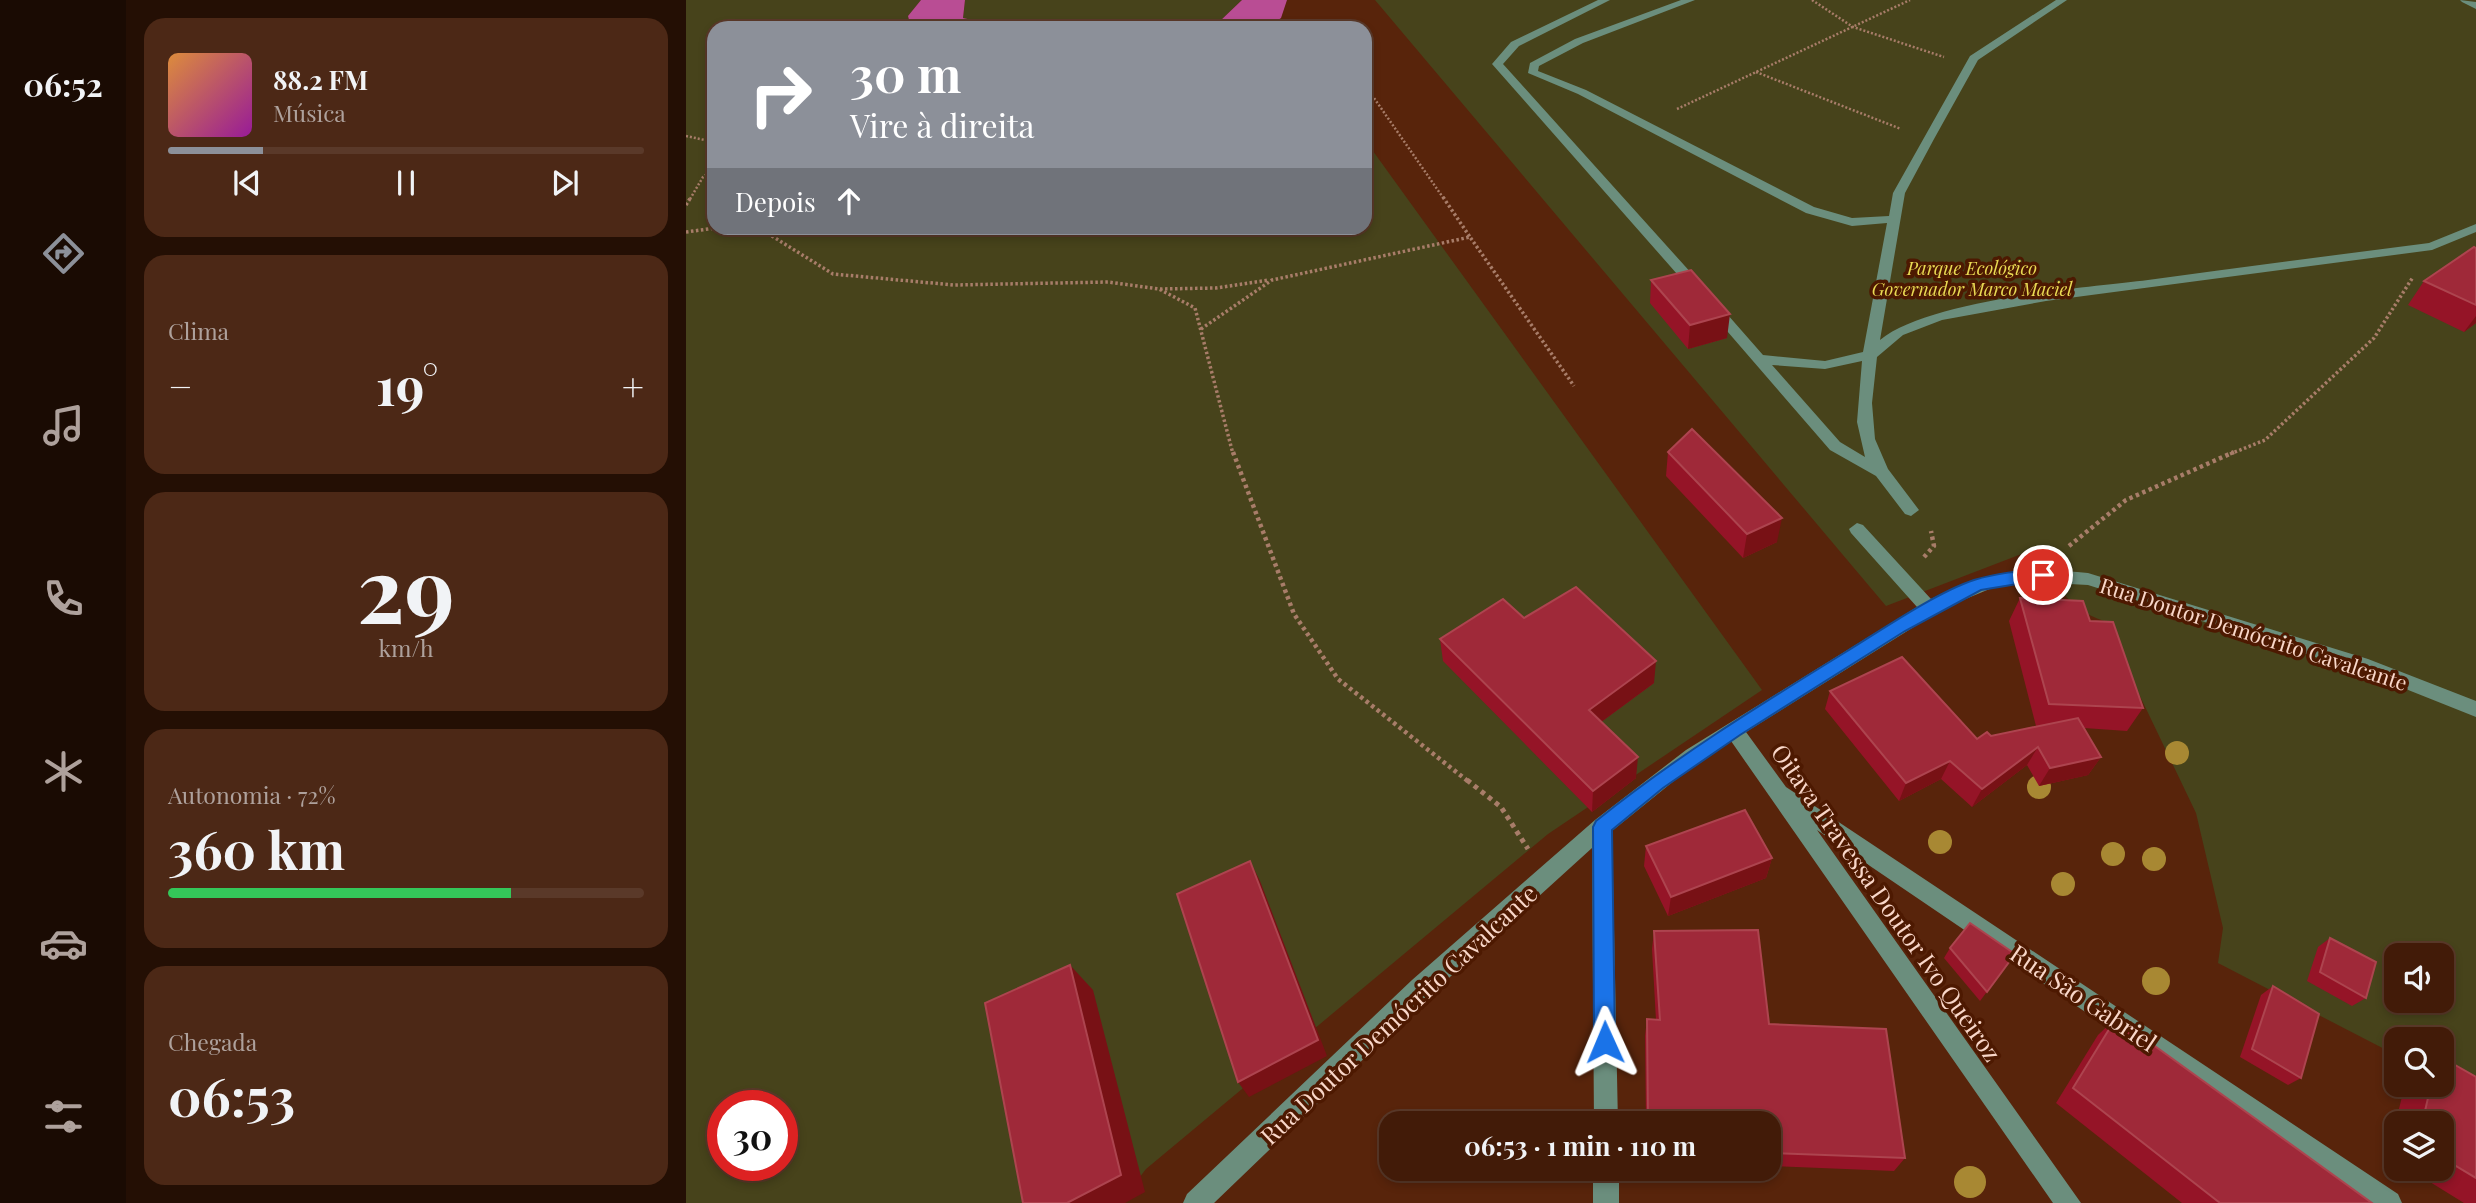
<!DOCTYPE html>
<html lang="pt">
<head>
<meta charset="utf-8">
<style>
  :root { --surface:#421b08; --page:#4c2816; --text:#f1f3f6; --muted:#aea19c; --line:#5a3929; --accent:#8c9099 }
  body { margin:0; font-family:"Playfair Display",serif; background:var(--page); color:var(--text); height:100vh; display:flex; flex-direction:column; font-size:26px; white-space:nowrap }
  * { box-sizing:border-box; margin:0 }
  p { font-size:23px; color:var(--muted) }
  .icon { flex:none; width:38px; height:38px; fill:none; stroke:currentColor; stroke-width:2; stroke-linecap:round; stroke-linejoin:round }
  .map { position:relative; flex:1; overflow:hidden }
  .side { display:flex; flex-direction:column; gap:18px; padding:18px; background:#240f04; width:560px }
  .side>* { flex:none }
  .banner { position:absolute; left:21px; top:21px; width:665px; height:214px; border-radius:21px; box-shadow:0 4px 10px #0003,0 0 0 2px var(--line); background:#8c9099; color:#fff; overflow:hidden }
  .fabs { position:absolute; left:1698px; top:943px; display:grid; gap:14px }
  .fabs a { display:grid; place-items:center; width:70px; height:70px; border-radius:14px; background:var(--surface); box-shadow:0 4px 10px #0003,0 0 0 2px var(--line); font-size:35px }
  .speed { position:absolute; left:21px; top:1090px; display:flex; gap:14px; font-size:35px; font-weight:700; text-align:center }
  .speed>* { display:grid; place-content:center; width:91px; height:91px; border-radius:50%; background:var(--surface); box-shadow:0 4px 10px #0003,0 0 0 2px var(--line); line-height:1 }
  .speed .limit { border:10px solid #d22; background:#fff; color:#111 }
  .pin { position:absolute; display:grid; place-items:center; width:60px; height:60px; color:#fff; margin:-30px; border:4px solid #fff; border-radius:50%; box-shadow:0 2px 7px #0007 }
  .me { position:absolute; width:77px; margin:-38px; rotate:359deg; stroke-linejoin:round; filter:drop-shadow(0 0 5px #0008) }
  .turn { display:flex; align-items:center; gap:24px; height:147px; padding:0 28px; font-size:32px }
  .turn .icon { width:91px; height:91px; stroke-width:2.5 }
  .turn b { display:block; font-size:49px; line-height:60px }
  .then { display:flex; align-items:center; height:66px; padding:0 28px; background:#0003; gap:14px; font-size:26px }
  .big { font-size:52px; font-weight:700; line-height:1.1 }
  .side .card { flex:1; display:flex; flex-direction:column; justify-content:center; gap:10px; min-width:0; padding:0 24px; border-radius:21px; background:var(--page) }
  .side .dial { align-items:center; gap:0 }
  .dial b { font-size:91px; line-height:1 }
  .song { display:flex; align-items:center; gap:21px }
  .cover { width:84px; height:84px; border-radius:10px; background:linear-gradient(135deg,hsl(30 70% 55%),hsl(300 70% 35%)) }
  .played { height:7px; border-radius:4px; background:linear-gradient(90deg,var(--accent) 20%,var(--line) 20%) }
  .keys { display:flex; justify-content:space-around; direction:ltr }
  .heat { display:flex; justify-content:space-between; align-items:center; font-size:38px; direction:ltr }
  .charge { height:10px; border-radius:5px; background:linear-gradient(90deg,#34c759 72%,var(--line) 0) }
  .trip { position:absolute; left:693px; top:1111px; width:402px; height:70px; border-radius:21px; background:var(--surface); box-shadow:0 4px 10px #0003,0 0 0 2px var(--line); font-weight:700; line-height:70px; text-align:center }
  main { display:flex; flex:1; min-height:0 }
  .menu { display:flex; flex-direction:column; width:126px; justify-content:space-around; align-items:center; background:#1a0b03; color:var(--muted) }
  .menu .icon { width:49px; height:49px }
  .menu .on { color:var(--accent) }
  .menu b { font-size:32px; color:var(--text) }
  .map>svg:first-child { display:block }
</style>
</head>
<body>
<main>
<nav class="menu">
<b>06:52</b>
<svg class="icon on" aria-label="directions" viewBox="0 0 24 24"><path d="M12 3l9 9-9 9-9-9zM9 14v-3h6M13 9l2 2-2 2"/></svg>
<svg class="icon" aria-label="music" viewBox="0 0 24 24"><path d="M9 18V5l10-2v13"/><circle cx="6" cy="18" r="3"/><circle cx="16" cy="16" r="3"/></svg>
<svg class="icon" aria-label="phone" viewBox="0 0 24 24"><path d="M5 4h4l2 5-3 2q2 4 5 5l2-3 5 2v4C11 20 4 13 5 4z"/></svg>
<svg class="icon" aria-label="climate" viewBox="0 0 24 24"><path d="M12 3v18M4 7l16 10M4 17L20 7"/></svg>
<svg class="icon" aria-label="car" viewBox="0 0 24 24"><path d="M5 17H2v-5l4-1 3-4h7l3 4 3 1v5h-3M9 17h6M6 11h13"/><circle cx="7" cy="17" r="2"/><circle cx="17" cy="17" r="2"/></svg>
<svg class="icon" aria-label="filters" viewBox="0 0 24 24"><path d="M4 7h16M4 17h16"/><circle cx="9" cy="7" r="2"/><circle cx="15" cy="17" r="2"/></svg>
</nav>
<section class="side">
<div class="card">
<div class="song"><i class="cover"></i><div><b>88.2 FM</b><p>Música</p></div></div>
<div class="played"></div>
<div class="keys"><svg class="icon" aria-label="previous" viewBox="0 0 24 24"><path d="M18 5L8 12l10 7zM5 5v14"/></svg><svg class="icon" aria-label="pause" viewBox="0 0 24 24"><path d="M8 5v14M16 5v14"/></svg><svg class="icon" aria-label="next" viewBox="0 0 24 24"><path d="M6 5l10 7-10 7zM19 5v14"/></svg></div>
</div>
<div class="card"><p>Clima</p>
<div class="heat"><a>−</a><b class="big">19°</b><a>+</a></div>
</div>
<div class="card dial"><b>29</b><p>km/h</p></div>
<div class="card"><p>Autonomia · 72%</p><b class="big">360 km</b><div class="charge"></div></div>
<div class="card"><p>Chegada</p><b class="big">06:53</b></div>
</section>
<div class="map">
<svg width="1790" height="1203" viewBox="0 0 1790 1203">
  <rect width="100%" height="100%" fill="#58240b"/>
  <g fill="#47431b" fill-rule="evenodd">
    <path d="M0,0H235L222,16L225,28H28V228H679V140L1076,690L862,834L460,1169L434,1203H0ZM37,1106H96V1166H37Z"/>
    <polygon points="279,0 556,0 534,21 511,28 323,28 277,18"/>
    <path d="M689,0H1790V1096L1755,1078V1040H1710V1055L1532,963L1537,928L1510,813L1418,621C1381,609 1367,580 1346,550L1200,606ZM1710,956H1755V1001H1710Z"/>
  </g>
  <g fill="#b94d94">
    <polygon points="235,0 279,0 277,18 323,28 225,28 222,16"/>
    <polygon points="556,0 601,0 595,18 581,28 511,28 534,21"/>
  </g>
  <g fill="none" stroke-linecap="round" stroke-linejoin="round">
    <g stroke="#a87d69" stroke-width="2.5" stroke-dasharray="2 2" stroke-linecap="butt">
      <polyline points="1126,0 1167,27 1258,57"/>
      <polyline points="1070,72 1215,129"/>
      <polyline points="679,85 758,199"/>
      <polyline points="991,109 1224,0"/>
      <polyline points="0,136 28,142"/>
      <polyline points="4,199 17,177 28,169"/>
    </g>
    <g stroke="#a87d69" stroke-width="3.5" stroke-dasharray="2.5 2.5" stroke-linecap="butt">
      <polyline points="757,197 784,237"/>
      <polyline points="0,205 5,197"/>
      <polyline points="73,228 147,274 268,285 422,282 473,289 509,308 547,454"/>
      <polyline points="0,232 30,228"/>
      <polyline points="474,289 530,288 583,280"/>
      <polyline points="515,329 586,280 784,237 888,386"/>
      <polyline points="1544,454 1579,440 1688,338 1727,277"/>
    </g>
    <g stroke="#a87d69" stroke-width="4.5" stroke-dasharray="3.5 3.5" stroke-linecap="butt">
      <polyline points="547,452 608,614 652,679 783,782"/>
      <polyline points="1383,546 1440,500 1548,452"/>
      <polyline points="1238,557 1248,546 1245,531"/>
    </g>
    <polyline stroke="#a87d69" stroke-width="5" stroke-dasharray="4.5 4.5" stroke-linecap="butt" points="781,780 815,807 842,849"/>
    <g fill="#6b8e7d" fill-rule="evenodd">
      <polygon points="912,0 924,0 833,46 817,64 1016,285 1016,291 1006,291 806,64 825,42"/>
      <path d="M995,0H1009L897,43L853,66L852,71L900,90L1128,207L1166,218L1203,216L1207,193L1284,56L1370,0H1381L1292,60L1248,139L1219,193L1194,340C1243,300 1396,288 1462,280C1556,267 1650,255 1743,243L1790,224V232L1746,250L1360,301L1256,320L1217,335L1191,357L1186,403L1189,439L1202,469L1233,510L1225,516L1219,514L1190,476L1144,450L1022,309L1029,305L1034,306L1077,355L1139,361L1177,352L1201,223L1166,226L1120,213L892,94L842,73L844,63L889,39ZM1176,361L1171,422L1179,457L1154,442L1086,365L1139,369Z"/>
      <polygon points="1774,0 1790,2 1790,9 1776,2"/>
      <path d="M1171,523L1177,525L1245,599C1299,572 1342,567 1402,573L1682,659L1790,701V717L1677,672L1402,585L1347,582L1306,588L1258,608L1060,732L1100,787L1712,1194L1716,1203H1681L1131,830L1395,1203H1367L1045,741L994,776L926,831L932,1124H908L906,848L743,996L528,1203H497L501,1194L726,980L909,820L1000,750L1231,607L1165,533L1163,529Z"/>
      <rect x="907" y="1169" width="26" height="34"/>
    </g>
  </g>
  <g fill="#a88833">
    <circle cx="1491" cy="753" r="12"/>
    <circle cx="1353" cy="787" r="12"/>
    <circle cx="1254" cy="842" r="12"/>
    <circle cx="1427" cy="854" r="12"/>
    <circle cx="1468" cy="859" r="12"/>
    <circle cx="1377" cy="884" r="12"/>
    <circle cx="1470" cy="981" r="14"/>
    <circle cx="1284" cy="1182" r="16"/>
  </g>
  <g fill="#951427">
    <polygon points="1790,248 1790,323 1778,332 1722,305 1738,281"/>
    <polygon points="965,280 1041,338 1002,349 964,303"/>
    <polygon points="982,452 1091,542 1057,558 980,476"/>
    <polygon points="1334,598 1404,621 1457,708 1441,731 1398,728 1415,757 1402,775 1353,786 1341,765 1286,807 1255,779 1213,801 1139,709 1144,691 1291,739 1350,726 1323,621"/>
    <polygon points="838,618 968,683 915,722 950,778 906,812 757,661 754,639"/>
    <polygon points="960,846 1086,858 1080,878 982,916 958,866"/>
    <polygon points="968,931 1083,1024 1219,1158 1208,1171 1083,1166 1083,1124 960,1124 959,1036 961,1019 970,1020 966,949"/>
    <polygon points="1644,938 1680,998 1666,1006 1621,981 1632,947"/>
    <polygon points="1264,948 1329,954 1294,1001 1258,958"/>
    <polygon points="1587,986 1615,1078 1602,1085 1554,1057 1575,995"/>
    <polygon points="1430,1018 1686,1203 1496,1203 1370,1103 1412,1035"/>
    <polygon points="1790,1077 1790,1203 1778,1203 1723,1169 1755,1169 1755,1124 1710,1124 1710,1161 1701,1156 1719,1085 1755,1085"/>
  </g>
  <g fill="#781115">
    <polygon points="1044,314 1041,338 1002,349 1004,325"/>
    <polygon points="1790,316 1790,323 1778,332"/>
    <polygon points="1096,518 1091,542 1057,558 1061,534"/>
    <polygon points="970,661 968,683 903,731 903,710"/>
    <polygon points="1352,747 1341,765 1286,807 1296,789"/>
    <polygon points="952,757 950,778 906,812 907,791"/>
    <polygon points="1415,757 1402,775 1353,786 1364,768"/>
    <polygon points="1264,761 1255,779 1213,801 1220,783"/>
    <polygon points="1086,858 1080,878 982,916 985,897"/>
    <polygon points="564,861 574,881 641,1056 563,1097 552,1082"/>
    <polygon points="384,965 407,990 459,1192 439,1203 381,1203"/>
  </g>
  <g fill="#9f2939" stroke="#ad444f" stroke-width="2">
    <polygon points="1788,247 1790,248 1790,305 1738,281"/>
    <polygon points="1005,270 1044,314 1004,325 965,280"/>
    <polygon points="1006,429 1096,518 1061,534 982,452"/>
    <polygon points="890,587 970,661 903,710 952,757 907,791 754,639 817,599 838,618"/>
    <polygon points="1334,598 1397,601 1404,621 1427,622 1457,708 1363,704"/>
    <polygon points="1216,657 1291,739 1301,732 1305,736 1392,718 1415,757 1364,768 1352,747 1296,789 1264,761 1220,783 1144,691"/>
    <polygon points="1059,810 1086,858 985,897 960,846"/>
    <polygon points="564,861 632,1040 552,1082 491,894"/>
    <polygon points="1284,923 1329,954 1301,992 1264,948"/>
    <polygon points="1072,930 1083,1024 1200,1029 1219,1158 1083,1153 1083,1124 962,1124 961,1019 974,1020 968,931"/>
    <polygon points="1644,938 1690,962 1680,998 1634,972"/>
    <polygon points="384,965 435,1175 381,1203 337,1203 299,1003"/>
    <polygon points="1587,986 1633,1014 1615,1078 1566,1049"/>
    <polygon points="1430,1018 1686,1203 1534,1203 1387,1088"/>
    <polygon points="1755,1057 1790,1077 1790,1178 1755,1157 1755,1124 1736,1124 1745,1085 1755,1085"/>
  </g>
  <path fill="#1a73e8" stroke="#114b97" stroke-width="2" d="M1357,569L1362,570V579L1295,590L1219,631L1054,735L977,788L926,830L929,1042L926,1050L919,1053L911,1050L908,1042L907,827L910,821C988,758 1072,706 1158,653C1194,631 1249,593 1288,580C1311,573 1333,571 1357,569Z"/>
  <g text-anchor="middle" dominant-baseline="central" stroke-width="7" stroke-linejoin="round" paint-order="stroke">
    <g font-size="18" font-style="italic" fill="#e9da53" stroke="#4d1901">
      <text x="1286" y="268">Parque Ecológico<tspan x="1286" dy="21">Governador Marco Maciel</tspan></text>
    </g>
    <g font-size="21" fill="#f9d7c9" stroke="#4d1901">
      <text transform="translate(1568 633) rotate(18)">Rua Doutor Demócrito Cavalcante</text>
    </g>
    <g font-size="24" fill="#f9d7c9" stroke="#4d1901">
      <text transform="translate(1201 902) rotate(55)">Oitava Travessa Doutor Ivo Queiroz</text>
      <text transform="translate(1398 997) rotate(34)">Rua São Gabriel</text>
      <text transform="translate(712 1014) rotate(-43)">Rua Doutor Demócrito Cavalcante</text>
    </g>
  </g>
</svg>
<div class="fabs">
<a><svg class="icon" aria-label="sound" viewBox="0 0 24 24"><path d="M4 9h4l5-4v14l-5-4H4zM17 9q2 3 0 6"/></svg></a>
<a><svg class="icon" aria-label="search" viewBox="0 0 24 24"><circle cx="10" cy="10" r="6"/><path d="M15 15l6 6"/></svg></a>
<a><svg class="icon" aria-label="layers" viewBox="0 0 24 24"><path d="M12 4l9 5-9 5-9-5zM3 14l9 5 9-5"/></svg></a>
</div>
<div class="speed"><div class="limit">30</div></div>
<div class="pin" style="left:1357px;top:575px;background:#d93025"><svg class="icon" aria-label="arrive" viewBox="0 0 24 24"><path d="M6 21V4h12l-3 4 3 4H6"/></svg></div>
<svg class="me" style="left:919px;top:1042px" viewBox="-20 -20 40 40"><path d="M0-17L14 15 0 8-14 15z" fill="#1a73e8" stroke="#fff" stroke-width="4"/></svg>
<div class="trip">06:53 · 1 min · 110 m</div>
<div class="banner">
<div class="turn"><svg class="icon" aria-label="right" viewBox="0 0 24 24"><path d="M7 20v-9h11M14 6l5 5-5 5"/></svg><div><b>30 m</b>Vire à direita</div></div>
<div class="then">Depois<svg class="icon" aria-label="ahead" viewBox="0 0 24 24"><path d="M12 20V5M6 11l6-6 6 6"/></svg></div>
</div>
</div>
</main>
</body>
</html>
